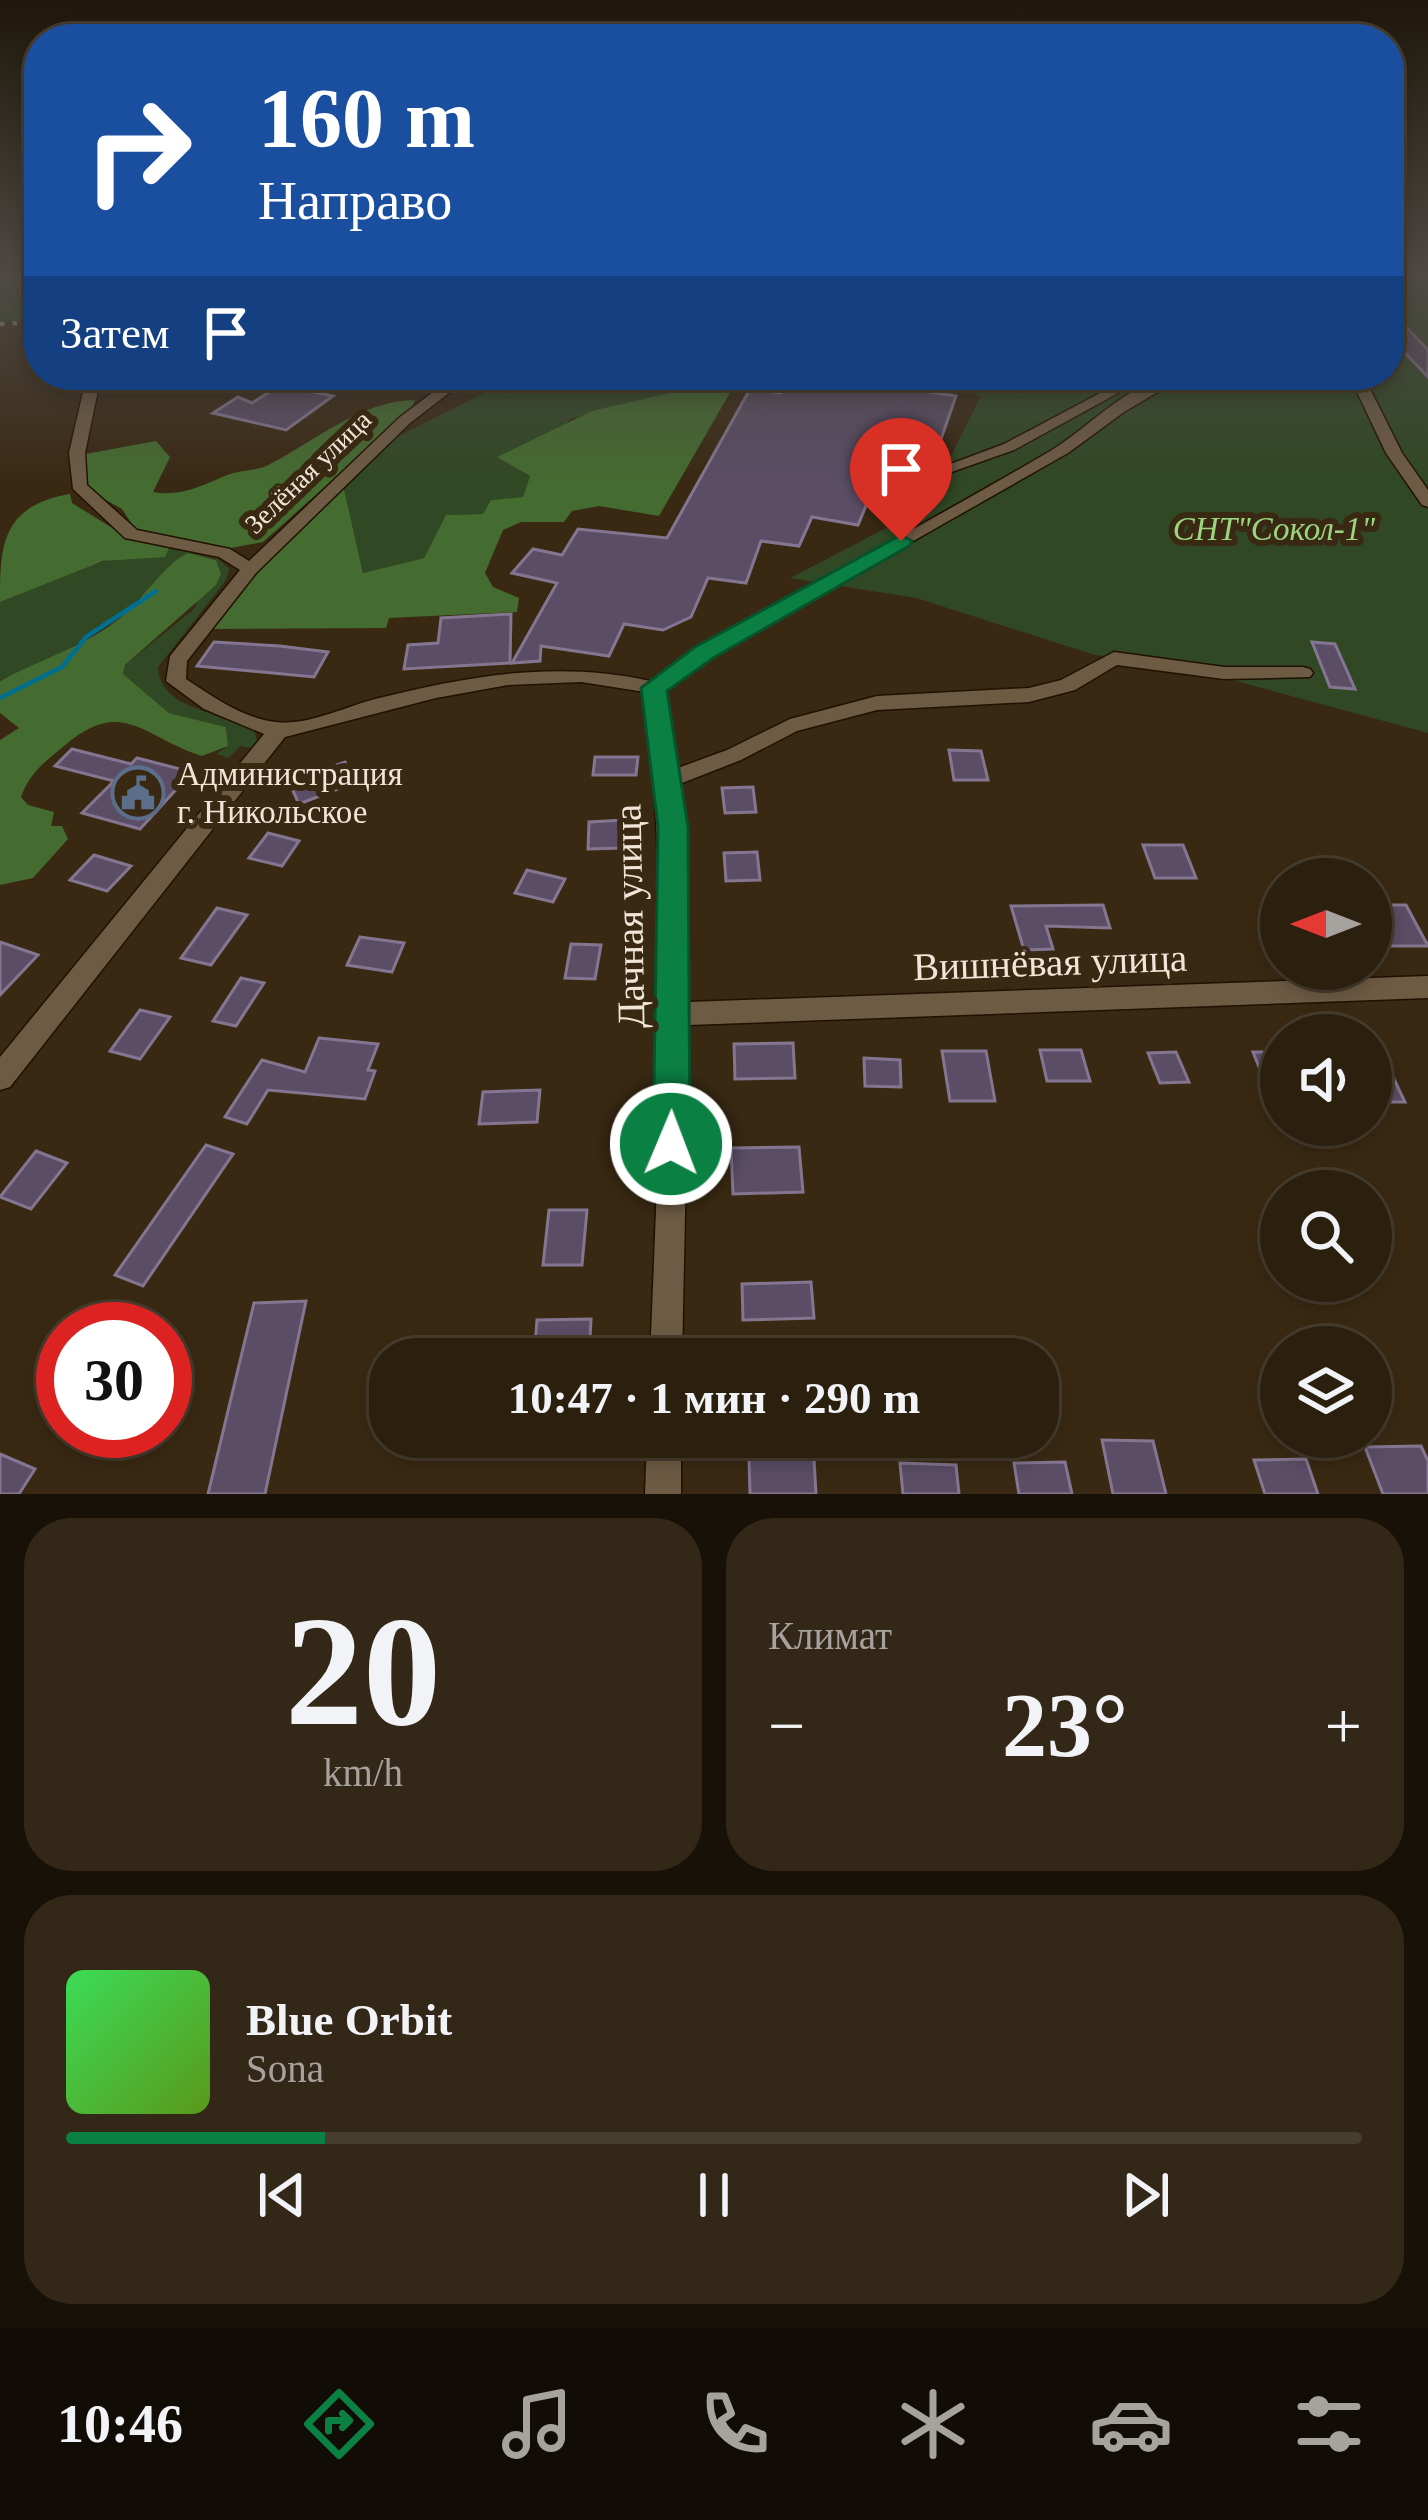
<!DOCTYPE html>
<html lang="ru">
<head>
<meta charset="utf-8">
<style>
  :root { --surface:#2b1f0e; --page:#332717; --text:#f1f3f6; --muted:#a6a29e; --line:#473d2e; --accent:#0b8043 }
  body { margin:0; font-family:Georgia,serif; background:var(--page); color:var(--text); height:100vh; display:flex; flex-direction:column; font-size:45px; white-space:nowrap }
  * { box-sizing:border-box; margin:0 }
  p { font-size:39px; color:var(--muted) }
  .icon { flex:none; width:66px; height:66px; fill:none; stroke:currentColor; stroke-width:2; stroke-linecap:round; stroke-linejoin:round }
  .map { position:relative; height:1494px; overflow:hidden }
  .panel { display:flex; flex-direction:column; gap:24px; padding:24px; background:#181108; flex:1 }
  .panel>* { flex:none }
  .hud { position:absolute; left:24px; top:24px; width:1380px; height:366px; border-radius:48px; box-shadow:0 6px 18px #0003,0 0 0 3px var(--line); background:#1a4fa0; color:#fff; overflow:hidden }
  .needle { width:78px; rotate:270deg }
  .controls { position:absolute; left:1260px; top:858px; display:grid; gap:24px }
  .controls a { display:grid; place-items:center; width:132px; height:132px; border-radius:50%; background:var(--surface); box-shadow:0 6px 18px #0003,0 0 0 3px var(--line); font-size:60px }
  .speed { position:absolute; left:36px; top:1302px; display:flex; gap:24px; font-size:60px; font-weight:700; text-align:center }
  .speed>* { display:grid; place-content:center; width:156px; height:156px; border-radius:50%; background:var(--surface); box-shadow:0 6px 18px #0003,0 0 0 3px var(--line); line-height:1 }
  .speed .limit { border:18px solid #d22; background:#fff; color:#111 }
  .pin { position:absolute; display:grid; place-items:center; width:102px; height:102px; color:#fff; margin:-123px -51px; border-radius:50% 50% 50% 0; rotate:-45deg; box-shadow:0 0 12px #0007 }
  .pin .icon { rotate:45deg }
  .me { position:absolute; width:132px; margin:-66px; rotate:1deg; stroke-linejoin:round; filter:drop-shadow(0 0 9px #0008) }
  .turn { display:flex; align-items:center; gap:42px; height:252px; padding:0 36px; font-size:54px }
  .turn .icon { width:156px; height:156px; stroke-width:2.5 }
  .turn b { display:block; font-size:84px; line-height:102px }
  .then { display:flex; align-items:center; height:114px; padding:0 36px; background:#0003; gap:24px; font-size:45px }
  .big { font-size:90px; font-weight:700; line-height:1.1 }
  .panel .tile { flex:1; display:flex; flex-direction:column; justify-content:center; gap:18px; min-width:0; padding:0 42px; border-radius:48px; background:var(--page) }
  .panel .dial { align-items:center; gap:0 }
  .dial b { font-size:156px; line-height:1 }
  .song { display:flex; align-items:center; gap:36px }
  .cover { width:144px; height:144px; border-radius:18px; background:linear-gradient(135deg,hsl(130 70% 55%),hsl(90 70% 35%)) }
  .played { height:12px; border-radius:6px; background:linear-gradient(90deg,var(--accent) 20%,var(--line) 20%) }
  .keys { display:flex; justify-content:space-around; direction:ltr }
  .heat { display:flex; justify-content:space-between; align-items:center; font-size:66px; direction:ltr }
  .panel .tiles { flex:1; display:grid; gap:24px; grid-template-columns:1fr 1fr }
  .tile:last-child { grid-column:span 2 }
  .trip { position:absolute; left:369px; top:1338px; width:690px; height:120px; border-radius:48px; background:var(--surface); box-shadow:0 6px 18px #0003,0 0 0 3px var(--line); font-weight:700; line-height:120px; text-align:center }
  .dock { display:flex; height:192px; justify-content:space-around; align-items:center; background:#110c06; color:var(--muted) }
  .dock .icon { width:84px; height:84px }
  .dock .on { color:var(--accent) }
  .dock b { font-size:54px; color:var(--text) }
  .map>svg:first-child { display:block }
</style>
</head>
<body>
<div class="map">
<svg width="1428" height="1494" viewBox="0 0 1428 1494">
  <rect width="100%" height="100%" fill="#392913"/>
  <g fill="#304824">
    <polygon points="0,275 39,275 39,319 0,322"/>
    <polygon points="1389,275 1428,275 1428,733 1181,666 1095,655 916,598 790,578 925,508 981,396 920,375 1389,375"/>
    <polygon points="507,375 751,375 570,419 565,427 498,457 530,476 523,498 491,500 484,514 446,515 424,558 363,573 344,489 399,436 514,378"/>
    <path d="M170,546L216,557L230,569L224,583L158,667C159,709 222,714 253,725L257,741L252,748L240,746L229,758L216,754L228,746L226,727L169,713L123,674L125,665L194,609L216,559L190,553C122,614 89,647 0,680V602L86,566Z"/>
  </g>
  <g fill="#446b30">
    <polygon points="739,377 659,516 599,506 572,511 564,522 521,522 503,530 485,573 493,587 519,598 517,612 389,618 386,628 209,629 253,574 344,489 363,573 424,558 446,515 483,514 491,500 523,497 530,476 497,457 592,411"/>
    <path d="M415,400L411,410L263,542L231,548L137,532L122,509L88,490L80,455L156,441L170,457L153,492C180,497 201,486 225,476C240,469 256,472 270,464C315,441 362,400 415,400Z"/>
    <path d="M70,494L72,503L130,539L170,546L165,557L103,561L0,602C0,546 1,506 70,494Z"/>
    <path d="M189,553L216,560L221,574L216,585L125,665L123,674L169,713L226,727L228,746L202,756C144,738 123,695 64,746C45,762 30,772 21,797L28,805L54,812L51,826H62L68,839L33,878L0,885V740L19,728L0,713V681C39,660 81,648 116,621C139,605 169,558 189,553Z"/>
  </g>
  <g fill="none" stroke-linecap="round" stroke-linejoin="round">
    <polyline stroke="#026f90" stroke-width="4.5" points="0,698 62,667 86,637 156,591"/>
  </g>
  <g fill="#5a4d65" stroke="#847691" stroke-width="3">
    <polygon points="1389,309 1428,350 1428,377 1389,336"/>
    <polygon points="803,375 905,375 899,387 956,396 925,485 911,501 892,506 868,501 858,525 812,517 799,546 761,541 746,583 708,578 691,617 663,630 624,624 609,656 541,646 540,661 512,663 557,583 512,573 533,549 562,555 578,529 667,538 750,389 781,393 787,378 802,380"/>
    <polygon points="280,385 333,396 286,430 213,413 238,397 252,403"/>
    <polygon points="511,614 510,663 404,669 408,645 438,643 441,618"/>
    <polygon points="214,642 280,646 328,652 314,677 197,666"/>
    <polygon points="1312,642 1335,644 1355,689 1330,687"/>
    <polygon points="72,749 131,764 137,758 192,772 140,829 82,813 114,781 55,766"/>
    <polygon points="949,750 981,751 988,780 954,780"/>
    <polygon points="595,757 638,757 636,775 593,775"/>
    <polygon points="345,762 356,782 299,804 289,782"/>
    <polygon points="753,787 756,812 725,813 722,788"/>
    <polygon points="624,820 624,848 588,849 589,822"/>
    <polygon points="268,833 299,841 282,866 249,858"/>
    <polygon points="1143,845 1183,845 1196,878 1155,878"/>
    <polygon points="757,852 760,880 726,881 724,853"/>
    <polygon points="94,855 131,866 107,891 70,880"/>
    <polygon points="527,870 565,879 553,902 515,893"/>
    <polygon points="1103,905 1110,928 1046,926 1053,949 1024,950 1011,906"/>
    <polygon points="1371,905 1406,905 1428,946 1371,946"/>
    <polygon points="217,908 247,915 211,965 181,958"/>
    <polygon points="360,937 404,943 392,972 347,965"/>
    <polygon points="0,942 38,955 0,995"/>
    <polygon points="571,944 601,945 595,979 565,978"/>
    <polygon points="241,978 264,983 236,1026 213,1021"/>
    <polygon points="140,1010 170,1017 140,1059 110,1051"/>
    <polygon points="1371,1031 1405,1102 1371,1102"/>
    <polygon points="319,1038 378,1044 368,1070 375,1071 365,1099 268,1090 247,1124 225,1117 262,1060 305,1072"/>
    <polygon points="793,1043 795,1078 735,1079 734,1044"/>
    <polygon points="1040,1050 1081,1050 1090,1081 1047,1081"/>
    <polygon points="942,1051 986,1051 995,1101 950,1101"/>
    <polygon points="1176,1052 1189,1082 1160,1083 1148,1053"/>
    <polygon points="1253,1052 1281,1052 1281,1119 1280,1120"/>
    <polygon points="864,1058 900,1060 901,1087 865,1086"/>
    <polygon points="540,1090 537,1122 479,1124 483,1092"/>
    <polygon points="206,1145 233,1154 143,1286 115,1275"/>
    <polygon points="799,1147 803,1192 733,1194 731,1148"/>
    <polygon points="36,1151 67,1163 31,1209 0,1197"/>
    <polygon points="549,1210 587,1210 582,1265 543,1265"/>
    <polygon points="811,1282 814,1318 743,1320 742,1284"/>
    <polygon points="306,1301 265,1494 208,1494 254,1303"/>
    <polygon points="591,1319 589,1359 534,1359 537,1320"/>
    <polygon points="1102,1440 1153,1441 1166,1494 1113,1494"/>
    <polygon points="1421,1446 1428,1461 1428,1494 1383,1494 1365,1447"/>
    <polygon points="0,1454 35,1469 19,1494 0,1494"/>
    <polygon points="749,1459 814,1459 816,1494 750,1494"/>
    <polygon points="1306,1459 1318,1494 1265,1494 1254,1460"/>
    <polygon points="1065,1462 1072,1494 1019,1494 1014,1463"/>
    <polygon points="900,1463 956,1465 959,1494 903,1494"/>
  </g>
  <g fill="none" stroke-linecap="round" stroke-linejoin="round">
    <g stroke="#201100" stroke-width="3">
      <g id="minor">
        <path d="M87,375H101L85,453L87,485L137,530L230,549L249,561L400,417L456,375H472L410,423L256,573L187,661L186,679L192,683C216,699 246,719 276,722C307,726 345,707 375,699C467,676 556,660 651,681L697,648C815,582 935,519 1052,450C1093,425 1134,375 1186,375L1124,412L1068,453L711,656L664,690L675,769L727,750L790,719L877,696L1029,688L1061,680L1114,652L1224,667H1303L1310,669L1313,673L1310,677L1224,679L1117,665L1075,690L1029,702L877,710L797,731L741,760L677,785L688,1002L1428,976V998L689,1025L682,1359H650C659,1135 671,915 645,692L581,682L508,685L436,698L285,737L10,1087L0,1090V1057L264,734L204,709L166,681L170,656L240,570L219,557L125,538L73,489L69,453Z"/>
        <polygon points="716,375 730,375 721,388 716,389 709,385"/>
        <polygon points="1134,375 1151,375 1014,450 946,474 940,476 932,471 1004,444"/>
        <polygon points="1349,375 1363,375 1402,453 1428,490 1428,507 1422,505 1386,453"/>
        <polygon points="647,1437 681,1437 681,1494 645,1494"/>
      </g>
    </g>
    <use href="#minor" fill="#6e5b44" fill-rule="evenodd"/>
    <polyline stroke="#b3a696" stroke-width="4.5" stroke-dasharray="4.5 8" stroke-linecap="butt" points="0,324 39,322"/>
  </g>
  <linearGradient id="sky" x2="0" y2="1"><stop stop-color="#1f170a"/><stop offset="0.57" stop-color="#4e4944"/><stop offset="1" stop-color="#4e4944" stop-opacity="0"/></linearGradient>
  <rect width="1428" height="484" fill="url(#sky)"/>
  <polygon fill="#0b8043" stroke="#07532c" stroke-width="3" points="901,535 912,541 909,546 713,658 667,691 688,827 690,1144 685,1156 671,1161 658,1156 653,1144 658,827 641,688 695,647"/>
  <defs>
    <g id="civic-ring" transform="scale(2.7)"><circle r="9.5" fill="#392913" stroke="#5c6f8a" stroke-width="1.5"/><path d="M-.6-6.5H3V-4.5H.6V-3L4-1V1h2V6H-6V1h2V-1L-.6-3ZM-1.2 2.5V6h2.4V2.5Z" fill="#5c6f8a"/></g>
  </defs>
  <g fill-rule="evenodd">
    <use href="#civic-ring" x="138" y="793"/>
  </g>
  <g text-anchor="middle" dominant-baseline="central" stroke-width="12" stroke-linejoin="round" paint-order="stroke">
    <g font-size="27" fill="#f1e5d8" stroke="#392913">
      <text transform="translate(308 472) rotate(-44)">Зелёная улица</text>
    </g>
    <g font-size="33" font-style="italic" fill="#9bd580" stroke="#392913">
      <text x="1274" y="529">СНТ"Сокол-1"</text>
    </g>
    <g font-size="33" fill="#f1e5d8" stroke="#392913" text-anchor="start">
      <text x="177" y="774">Администрация<tspan x="177" dy="38">г. Никольское</tspan></text>
    </g>
    <g font-size="39" fill="#f1e5d8" stroke="#392913">
      <text transform="translate(629 916) rotate(-91)">Дачная улица</text>
      <text transform="translate(1050 962) rotate(-2)">Вишнёвая улица</text>
    </g>
  </g>
</svg>
<div class="controls">
<a><svg class="needle" viewBox="-14 -14 28 28"><path d="M0-13l5 13h-10z" fill="#e53935"/><path d="M0 13l5-13h-10z" fill="#a6a29e"/></svg></a>
<a><svg class="icon" aria-label="sound" viewBox="0 0 24 24"><path d="M4 9h4l5-4v14l-5-4H4zM17 9q2 3 0 6"/></svg></a>
<a><svg class="icon" aria-label="search" viewBox="0 0 24 24"><circle cx="10" cy="10" r="6"/><path d="M15 15l6 6"/></svg></a>
<a><svg class="icon" aria-label="layers" viewBox="0 0 24 24"><path d="M12 4l9 5-9 5-9-5zM3 14l9 5 9-5"/></svg></a>
</div>
<div class="speed"><div class="limit">30</div></div>
<div class="pin" style="left:901px;top:541px;background:#d93025"><svg class="icon" aria-label="arrive" viewBox="0 0 24 24"><path d="M6 21V4h12l-3 4 3 4H6"/></svg></div>
<svg class="me" style="left:671px;top:1144px" viewBox="-20 -20 40 40"><circle r="17" fill="#0b8043" stroke="#fff" stroke-width="3"/><path d="M0-11L8 9 0 5-8 9z" fill="#fff"/></svg>
<div class="trip">10:47 · 1 мин · 290 m</div>
<div class="hud">
<div class="turn"><svg class="icon" aria-label="right" viewBox="0 0 24 24"><path d="M7 20v-9h11M14 6l5 5-5 5"/></svg><div><b>160 m</b>Направо</div></div>
<div class="then">Затем<svg class="icon" aria-label="arrive" viewBox="0 0 24 24"><path d="M6 21V4h12l-3 4 3 4H6"/></svg></div>
</div>
</div>
<section class="panel">
<div class="tiles">
<div class="tile dial"><b>20</b><p>km/h</p></div>
<div class="tile"><p>Климат</p>
<div class="heat"><a>−</a><b class="big">23°</b><a>+</a></div>
</div>
<div class="tile">
<div class="song"><i class="cover"></i><div><b>Blue Orbit</b><p>Sona</p></div></div>
<div class="played"></div>
<div class="keys"><svg class="icon" aria-label="previous" viewBox="0 0 24 24"><path d="M18 5L8 12l10 7zM5 5v14"/></svg><svg class="icon" aria-label="pause" viewBox="0 0 24 24"><path d="M8 5v14M16 5v14"/></svg><svg class="icon" aria-label="next" viewBox="0 0 24 24"><path d="M6 5l10 7-10 7zM19 5v14"/></svg></div>
</div>
</div>
</section>
<nav class="dock">
<b>10:46</b>
<svg class="icon on" aria-label="directions" viewBox="0 0 24 24"><path d="M12 3l9 9-9 9-9-9zM9 14v-3h6M13 9l2 2-2 2"/></svg>
<svg class="icon" aria-label="music" viewBox="0 0 24 24"><path d="M9 18V5l10-2v13"/><circle cx="6" cy="18" r="3"/><circle cx="16" cy="16" r="3"/></svg>
<svg class="icon" aria-label="phone" viewBox="0 0 24 24"><path d="M5 4h4l2 5-3 2q2 4 5 5l2-3 5 2v4C11 20 4 13 5 4z"/></svg>
<svg class="icon" aria-label="climate" viewBox="0 0 24 24"><path d="M12 3v18M4 7l16 10M4 17L20 7"/></svg>
<svg class="icon" aria-label="car" viewBox="0 0 24 24"><path d="M5 17H2v-5l4-1 3-4h7l3 4 3 1v5h-3M9 17h6M6 11h13"/><circle cx="7" cy="17" r="2"/><circle cx="17" cy="17" r="2"/></svg>
<svg class="icon" aria-label="filters" viewBox="0 0 24 24"><path d="M4 7h16M4 17h16"/><circle cx="9" cy="7" r="2"/><circle cx="15" cy="17" r="2"/></svg>
</nav>
</body>
</html>
